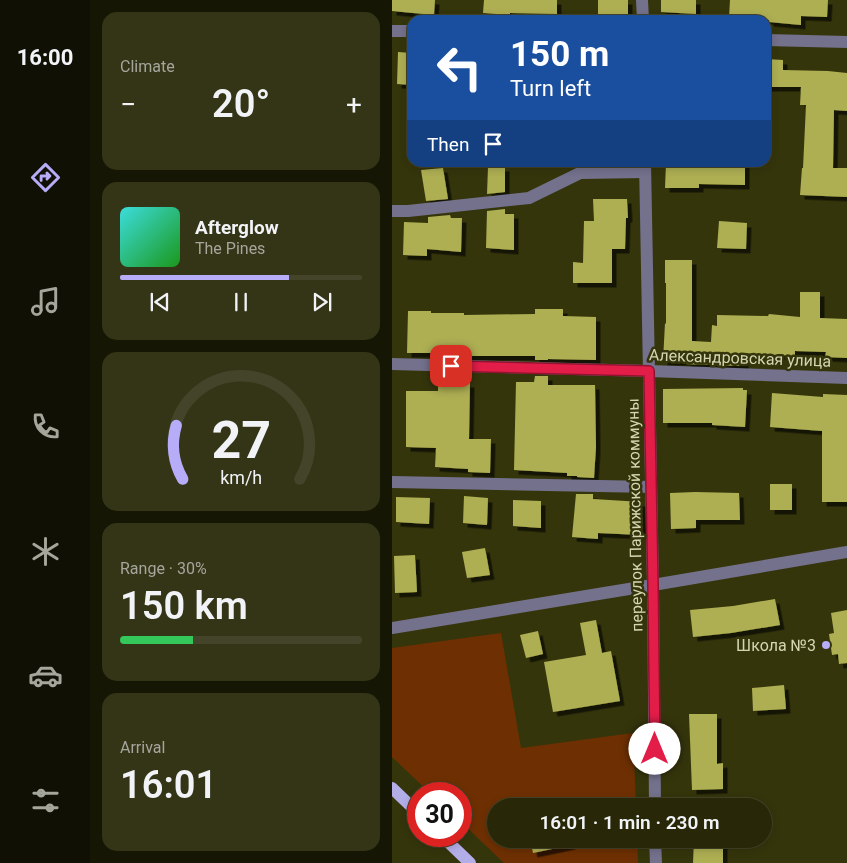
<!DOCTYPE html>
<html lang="en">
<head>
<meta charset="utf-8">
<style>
  :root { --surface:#282809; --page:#343417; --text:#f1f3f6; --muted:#a5a69c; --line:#44442a; --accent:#b6acf8 }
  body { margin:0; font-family:Roboto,sans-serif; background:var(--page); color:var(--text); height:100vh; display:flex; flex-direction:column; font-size:19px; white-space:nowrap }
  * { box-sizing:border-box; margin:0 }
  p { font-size:16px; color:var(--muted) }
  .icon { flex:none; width:28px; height:28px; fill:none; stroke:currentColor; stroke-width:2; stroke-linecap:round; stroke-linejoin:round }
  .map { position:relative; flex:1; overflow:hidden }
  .sheet { display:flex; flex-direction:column; gap:12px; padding:12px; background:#161605; width:302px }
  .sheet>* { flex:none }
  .banner { position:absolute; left:15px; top:15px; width:364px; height:152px; border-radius:15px; box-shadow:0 2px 8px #0003,0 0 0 1px var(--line); background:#1a4fa0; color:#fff; overflow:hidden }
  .speed { position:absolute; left:15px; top:782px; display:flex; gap:10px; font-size:25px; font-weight:700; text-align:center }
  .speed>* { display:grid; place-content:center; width:65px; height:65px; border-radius:50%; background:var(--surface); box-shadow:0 2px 8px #0003,0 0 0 1px var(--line); line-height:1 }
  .speed .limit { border:8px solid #d22; background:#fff; color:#111 }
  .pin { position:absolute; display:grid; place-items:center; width:42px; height:42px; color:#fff; margin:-21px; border-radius:10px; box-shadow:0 2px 8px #0006 }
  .me { position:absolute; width:55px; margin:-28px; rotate:0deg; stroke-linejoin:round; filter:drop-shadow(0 0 4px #0008) }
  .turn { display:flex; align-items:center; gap:18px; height:105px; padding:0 20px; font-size:22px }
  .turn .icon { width:65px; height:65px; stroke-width:2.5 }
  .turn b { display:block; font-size:35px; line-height:42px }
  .then { display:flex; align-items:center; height:48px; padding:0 20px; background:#0003; gap:10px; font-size:19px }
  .big { font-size:38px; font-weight:600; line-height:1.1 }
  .sheet .widget { flex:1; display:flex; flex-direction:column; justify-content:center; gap:8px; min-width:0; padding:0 18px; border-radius:15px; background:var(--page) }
  .sheet .dial { align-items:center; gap:0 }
  .dial svg { height:130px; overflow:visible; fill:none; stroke:var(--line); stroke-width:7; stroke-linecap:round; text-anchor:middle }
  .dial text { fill:var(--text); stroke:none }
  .song { display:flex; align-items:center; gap:15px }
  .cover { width:60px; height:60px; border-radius:8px; background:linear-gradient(135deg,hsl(180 70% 55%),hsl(120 70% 35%)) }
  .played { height:5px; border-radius:2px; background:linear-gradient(90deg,var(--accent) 70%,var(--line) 70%) }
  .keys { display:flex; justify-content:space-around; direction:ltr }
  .heat { display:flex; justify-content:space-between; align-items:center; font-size:28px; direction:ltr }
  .charge { height:8px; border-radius:4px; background:linear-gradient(90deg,#34c759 30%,var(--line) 0) }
  .trip { position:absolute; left:95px; top:798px; width:285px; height:50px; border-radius:25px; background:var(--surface); box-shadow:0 2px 8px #0003,0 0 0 1px var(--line); font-weight:600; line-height:50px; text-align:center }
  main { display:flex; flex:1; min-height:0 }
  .dock { display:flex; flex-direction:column; width:90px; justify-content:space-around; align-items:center; background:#101004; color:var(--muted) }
  .dock .icon { width:35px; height:35px }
  .dock .current { color:var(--accent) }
  .dock b { font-size:22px; color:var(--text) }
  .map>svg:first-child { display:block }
</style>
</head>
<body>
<main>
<nav class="dock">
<b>16:00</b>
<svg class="icon current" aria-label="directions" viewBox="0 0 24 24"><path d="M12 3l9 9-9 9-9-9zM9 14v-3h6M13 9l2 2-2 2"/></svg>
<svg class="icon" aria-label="music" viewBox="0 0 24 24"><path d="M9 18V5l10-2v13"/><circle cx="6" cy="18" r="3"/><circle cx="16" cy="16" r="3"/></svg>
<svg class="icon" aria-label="phone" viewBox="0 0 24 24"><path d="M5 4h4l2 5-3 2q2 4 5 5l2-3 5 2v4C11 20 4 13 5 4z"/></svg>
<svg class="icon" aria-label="climate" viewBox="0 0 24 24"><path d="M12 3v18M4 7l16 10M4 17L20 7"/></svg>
<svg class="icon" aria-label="car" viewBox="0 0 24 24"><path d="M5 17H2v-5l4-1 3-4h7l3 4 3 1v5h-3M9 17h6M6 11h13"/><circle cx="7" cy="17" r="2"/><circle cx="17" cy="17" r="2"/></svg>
<svg class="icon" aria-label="filters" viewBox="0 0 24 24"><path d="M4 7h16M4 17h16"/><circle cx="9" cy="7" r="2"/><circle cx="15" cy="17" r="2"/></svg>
</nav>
<section class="sheet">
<div class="widget"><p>Climate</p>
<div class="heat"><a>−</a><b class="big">20°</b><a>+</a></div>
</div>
<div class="widget">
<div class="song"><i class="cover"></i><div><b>Afterglow</b><p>The Pines</p></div></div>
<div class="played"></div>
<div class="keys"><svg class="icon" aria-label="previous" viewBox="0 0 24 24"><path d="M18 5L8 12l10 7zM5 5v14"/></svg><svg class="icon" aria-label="pause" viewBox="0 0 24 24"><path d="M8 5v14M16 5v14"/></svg><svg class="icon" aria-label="next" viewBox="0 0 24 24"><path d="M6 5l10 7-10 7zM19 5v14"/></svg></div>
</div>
<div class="widget dial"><svg viewBox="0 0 100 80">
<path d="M14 69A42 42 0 1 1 86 69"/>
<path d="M14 69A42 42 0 0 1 10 36" stroke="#b6acf8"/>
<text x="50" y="56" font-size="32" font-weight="700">27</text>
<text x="50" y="72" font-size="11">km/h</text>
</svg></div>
<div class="widget"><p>Range · 30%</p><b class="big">150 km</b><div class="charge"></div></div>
<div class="widget"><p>Arrival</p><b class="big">16:01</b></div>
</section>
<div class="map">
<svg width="455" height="863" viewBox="0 0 455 863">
  <defs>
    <filter id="shadow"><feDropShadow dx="4.5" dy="4.5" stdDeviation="0" flood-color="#0009"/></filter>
  </defs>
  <rect width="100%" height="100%" fill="#35350c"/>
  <polygon fill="#6e3002" points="109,633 129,748 241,733 244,806 104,806 104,839 245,839 246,863 112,863 69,822 69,794 39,794 0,757 0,648"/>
  <g fill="#aeaf52" filter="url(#shadow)">
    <polygon points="0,0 43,0 42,15 0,11"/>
    <polygon points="92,0 165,0 165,14 118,13 118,15 91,13"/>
    <polygon points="206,0 236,0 236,19 206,18"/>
    <polygon points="269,0 304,0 304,14 269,12"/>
    <polygon points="338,0 436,0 435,17 409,16 409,25 377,22 377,20 357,20 337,18"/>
    <polygon points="6,52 20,53 20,85 5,84"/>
    <polygon points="374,59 391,60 391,70 436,71 455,73 455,111 442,110 441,168 455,168 455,197 408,195 410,168 411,168 414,105 408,105 409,87 374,87"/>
    <polygon points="330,162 353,162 353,185 307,184 307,188 273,188 274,163 330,165"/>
    <polygon points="96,167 113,167 113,192 95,194"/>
    <polygon points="51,168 56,199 34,201 29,170"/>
    <polygon points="201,199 235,199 236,218 234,218 233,249 220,249 220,283 181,283 181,262 191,263 192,221 202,221"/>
    <polygon points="113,209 113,214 122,214 122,250 94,248 95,211"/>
    <polygon points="58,215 59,218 70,218 69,252 35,249 35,256 11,255 12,222 36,223 36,217"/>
    <polygon points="327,221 355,223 354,249 325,248"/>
    <polygon points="273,260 300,260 300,341 319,342 320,325 325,326 325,315 376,316 377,314 408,317 408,292 428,292 428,318 455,319 455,358 433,357 434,352 403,351 403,356 352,353 352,366 294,364 294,361 271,361 273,323 274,324 274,283 273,283"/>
    <polygon points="143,309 171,309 171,316 204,317 204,360 156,359 156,360 143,360 143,356 45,356 45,353 15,353 16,311 39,311 39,313 72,313 72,315 143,314"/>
    <polygon points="143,376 156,376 156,385 203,385 204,447 202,478 185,477 185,476 175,476 175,473 122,470 124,382 142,382"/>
    <polygon points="46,382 78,383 77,439 99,439 98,473 76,472 76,469 43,467 44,448 14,447 14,391 46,391"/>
    <polygon points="351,388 351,390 355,390 353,427 320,425 320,423 271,423 271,389"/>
    <polygon points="380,393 431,397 431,394 455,395 455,502 430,502 430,431 378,427"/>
    <rect x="378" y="484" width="22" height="26"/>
    <polygon points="303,492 347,493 348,520 304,520 304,528 279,529 278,493"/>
    <polygon points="184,494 201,494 201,499 250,502 249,535 206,533 206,539 180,537"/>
    <polygon points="72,496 96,498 95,525 71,523"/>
    <polygon points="4,497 38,498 37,524 4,522"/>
    <polygon points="121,500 149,501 149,528 121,526"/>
    <polygon points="93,548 98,575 75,578 70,552"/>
    <polygon points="23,555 25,592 3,593 2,556"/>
    <polygon points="383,599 388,625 339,633 301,637 298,610 341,606"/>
    <polygon points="455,610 455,663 447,664 446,654 440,655 437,634 442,633 439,613"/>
    <polygon points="204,620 210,653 219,651 228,701 161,712 152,662 194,655 188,623"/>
    <polygon points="146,631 151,654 134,658 128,635"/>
    <polygon points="392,685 394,709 361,711 360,688"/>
    <polygon points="297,714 325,714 325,764 331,763 331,789 300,790"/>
    <polygon points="138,839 178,839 179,845 141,853"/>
    <polygon points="302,839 331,839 331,863 301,863"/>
  </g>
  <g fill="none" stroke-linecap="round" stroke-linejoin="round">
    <g stroke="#74718d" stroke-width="12">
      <polyline points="250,0 251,20"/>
      <polyline points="0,31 20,31"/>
      <polyline points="374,40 455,42"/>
      <polyline points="253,162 261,585 263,806"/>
      <polyline points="0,211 16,211 137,198 188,173 253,172"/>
      <polyline points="0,364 257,371 455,378"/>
      <polyline points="0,482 259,487"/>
      <polyline points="0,628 261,585 455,552"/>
      <polyline points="263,839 264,863"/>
    </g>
    <g stroke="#b4aee8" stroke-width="12">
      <polyline points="0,788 26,813"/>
      <polyline points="50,836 78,863"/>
    </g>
  </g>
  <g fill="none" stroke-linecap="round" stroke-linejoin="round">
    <g stroke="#92132f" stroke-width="12">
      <polyline id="route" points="59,366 257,371 261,585 263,749"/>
    </g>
    <use href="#route" stroke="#e11d48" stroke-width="9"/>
  </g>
  <circle fill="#b6acf8" stroke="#35350c" stroke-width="2" cx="434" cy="645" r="5"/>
  <g text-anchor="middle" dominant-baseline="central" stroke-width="5" stroke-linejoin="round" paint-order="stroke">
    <g font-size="16" fill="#d4d6b1" stroke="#35350c">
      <text transform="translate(348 358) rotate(2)">Александровская улица</text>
      <text transform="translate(243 515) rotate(-91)">переулок Парижской коммуны</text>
    </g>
    <g font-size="16" fill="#d4d6b1" stroke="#35350c" text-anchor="end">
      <text x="424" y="645">Школа №3</text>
    </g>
  </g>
</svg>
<div class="speed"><div class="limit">30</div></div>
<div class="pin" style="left:59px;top:366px;background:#d93025"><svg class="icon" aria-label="arrive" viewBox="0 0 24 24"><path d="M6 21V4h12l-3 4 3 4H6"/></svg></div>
<svg class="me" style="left:263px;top:749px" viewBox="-20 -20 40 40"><circle r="19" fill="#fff"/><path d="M0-13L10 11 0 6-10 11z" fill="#e11d48"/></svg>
<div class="trip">16:01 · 1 min · 230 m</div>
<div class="banner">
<div class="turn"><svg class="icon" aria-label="left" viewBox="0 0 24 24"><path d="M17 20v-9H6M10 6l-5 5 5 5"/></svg><div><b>150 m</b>Turn left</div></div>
<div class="then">Then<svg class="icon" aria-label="arrive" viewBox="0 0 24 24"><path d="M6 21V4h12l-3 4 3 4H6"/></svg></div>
</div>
</div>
</main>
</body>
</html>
